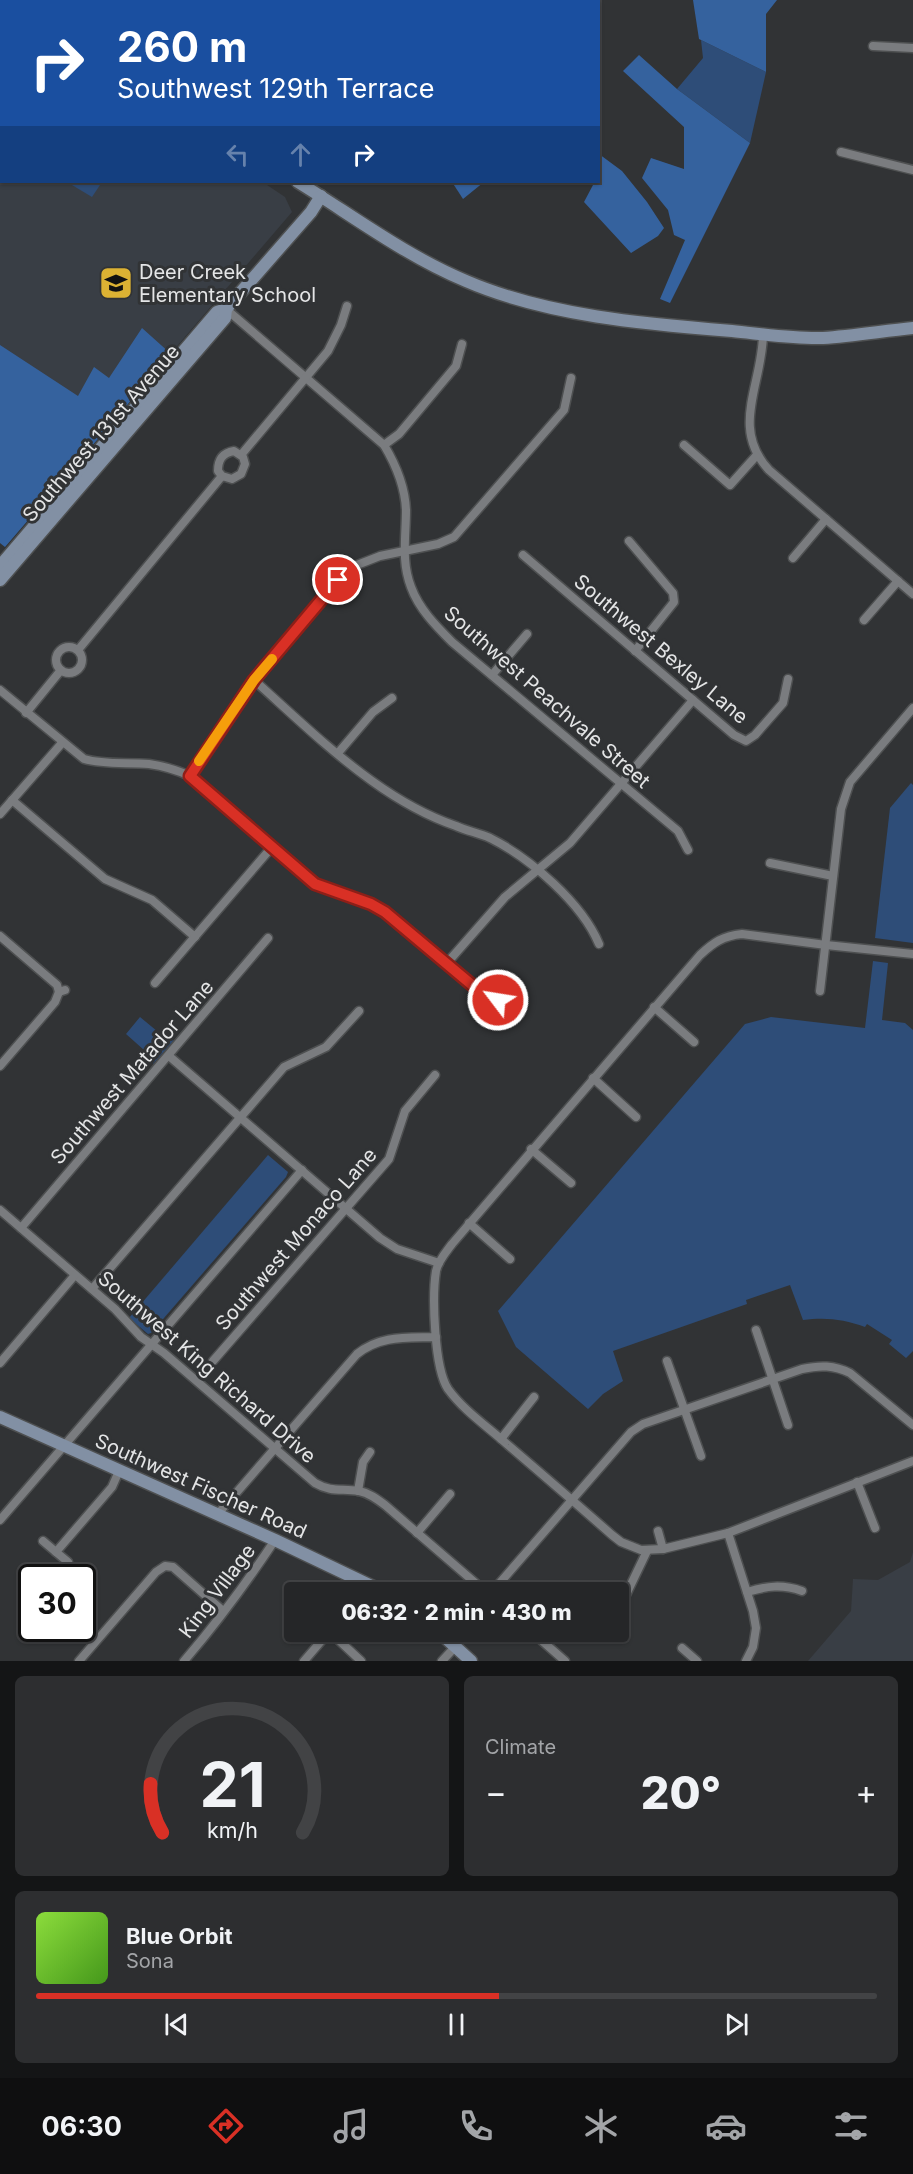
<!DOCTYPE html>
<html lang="en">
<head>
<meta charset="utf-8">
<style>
  :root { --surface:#252628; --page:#2d2e30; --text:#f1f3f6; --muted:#a3a5a8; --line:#424345; --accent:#d93025 }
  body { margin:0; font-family:Inter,sans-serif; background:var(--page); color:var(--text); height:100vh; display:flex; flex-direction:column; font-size:22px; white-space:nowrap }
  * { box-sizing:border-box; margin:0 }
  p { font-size:20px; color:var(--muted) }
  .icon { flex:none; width:33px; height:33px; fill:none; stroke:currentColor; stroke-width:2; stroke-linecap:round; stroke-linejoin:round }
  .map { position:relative; height:1661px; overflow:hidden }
  .side { display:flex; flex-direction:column; gap:15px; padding:15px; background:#141516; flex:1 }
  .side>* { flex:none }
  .top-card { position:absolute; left:0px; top:0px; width:600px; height:183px; box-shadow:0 2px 4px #0004,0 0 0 2px var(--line); background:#1a4fa0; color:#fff; overflow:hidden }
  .speed { position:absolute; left:18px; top:1564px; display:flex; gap:12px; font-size:30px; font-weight:700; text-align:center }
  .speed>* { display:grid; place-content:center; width:78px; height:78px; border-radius:50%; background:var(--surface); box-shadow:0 2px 4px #0004,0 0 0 2px var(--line); line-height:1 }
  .speed .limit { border:3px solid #111; border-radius:9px; background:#fff; color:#111 }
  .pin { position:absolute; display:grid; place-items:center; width:51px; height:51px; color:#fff; margin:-26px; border:3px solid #fff; border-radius:50%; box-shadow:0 2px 6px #0007 }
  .me { position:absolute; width:66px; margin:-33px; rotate:301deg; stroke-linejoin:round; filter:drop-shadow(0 0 4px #0008) }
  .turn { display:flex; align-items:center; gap:21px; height:126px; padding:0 18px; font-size:27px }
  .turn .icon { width:78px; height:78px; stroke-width:2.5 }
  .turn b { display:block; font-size:42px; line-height:51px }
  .lanes { display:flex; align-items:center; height:57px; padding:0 18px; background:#0003; justify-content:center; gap:30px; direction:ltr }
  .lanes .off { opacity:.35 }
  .big { font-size:45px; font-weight:800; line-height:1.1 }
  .side .tile { flex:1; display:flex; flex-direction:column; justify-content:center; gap:9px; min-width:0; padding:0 21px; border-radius:9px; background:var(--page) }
  .side .dial { align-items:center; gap:0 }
  .dial svg { height:156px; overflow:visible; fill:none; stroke:var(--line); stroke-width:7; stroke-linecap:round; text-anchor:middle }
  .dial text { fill:var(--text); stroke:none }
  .song { display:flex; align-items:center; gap:18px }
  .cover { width:72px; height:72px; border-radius:9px; background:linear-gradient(135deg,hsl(90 70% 55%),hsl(100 70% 35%)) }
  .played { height:6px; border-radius:3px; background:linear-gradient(90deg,var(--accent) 55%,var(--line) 55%) }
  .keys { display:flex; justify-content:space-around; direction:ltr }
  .heat { display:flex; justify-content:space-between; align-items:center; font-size:33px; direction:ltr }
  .side .tiles { flex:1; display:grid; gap:15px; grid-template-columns:1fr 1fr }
  .tile:last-child { grid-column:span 2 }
  .trip { position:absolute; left:284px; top:1582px; width:345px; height:60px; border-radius:6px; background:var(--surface); box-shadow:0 2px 4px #0004,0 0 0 2px var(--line); font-weight:800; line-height:60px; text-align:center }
  .tab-bar { display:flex; height:96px; justify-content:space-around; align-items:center; background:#0f0f10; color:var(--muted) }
  .tab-bar .icon { width:42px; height:42px }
  .tab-bar .active { color:var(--accent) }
  .tab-bar b { font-size:27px; color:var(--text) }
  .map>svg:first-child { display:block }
</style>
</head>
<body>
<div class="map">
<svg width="913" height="1661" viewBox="0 0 913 1661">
  <rect width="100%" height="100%" fill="#313335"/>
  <g fill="#393e45">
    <polygon points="0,7 2,182 265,182 264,183 285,197 292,212 5,547 0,543"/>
    <polygon points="913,1552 913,1661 808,1661 851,1611 853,1579 878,1580 910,1562"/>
  </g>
  <g fill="#2e4d78">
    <polygon points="701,40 766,72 750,143 677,89 703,58"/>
    <polygon points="67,182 102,182 92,197"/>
    <polygon points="911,783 913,785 913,943 875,938 890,808"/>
    <path d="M873,961L888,963L882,1020L905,1023L913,1030V1351L906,1358L889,1344L892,1340L867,1324L865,1327C844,1319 825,1317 803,1320L790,1285L746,1300L747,1304L613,1351L623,1381L603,1394L588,1409L516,1347L498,1311L745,1024L771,1017L865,1028Z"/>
    <polygon points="140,1017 169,1041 174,1040 153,1064 153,1058 126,1034"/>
    <polygon points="268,1155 288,1172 286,1177 151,1333 148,1334 129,1318"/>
  </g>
  <g fill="#35629e">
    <polygon points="123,0 316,0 318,1 122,1"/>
    <polygon points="368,0 578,0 579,1 367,2"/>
    <polygon points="693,0 777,0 766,14 766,72 699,39"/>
    <polygon points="639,55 677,89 750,143 670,303 660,299 685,240 674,235 668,210 642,178 651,158 684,169 684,127 623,71"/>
    <polygon points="599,154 622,171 647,202 664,228 658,236 631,253 584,202 593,185 589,182 598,182"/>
    <polygon points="452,182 484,182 463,199"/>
    <polygon points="142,328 171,354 5,547 0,543 0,345 78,396 94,367 109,378"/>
  </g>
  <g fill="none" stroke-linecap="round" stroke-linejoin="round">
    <g stroke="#2d5995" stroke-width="3">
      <polyline points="42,2 43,0"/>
      <polyline points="0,29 2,29"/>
    </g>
    <g stroke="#4e5051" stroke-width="11">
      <g id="street">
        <polyline points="569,0 571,2"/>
        <polyline points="873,46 913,48"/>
        <polyline points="841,152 913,170"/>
        <path d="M226,309L384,445C396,465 405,486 406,510C406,537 401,561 411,587C419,609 436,626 452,642L678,831L688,850"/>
        <path d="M763,335C762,385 730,428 769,470L913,594"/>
        <polyline points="384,445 399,434 456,366 462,344"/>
        <polyline points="684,445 730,485 756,456"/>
        <polyline points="241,455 328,351 341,325 347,306"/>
        <polyline points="629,541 673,593 674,602 635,651"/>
        <polyline points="523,555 734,735 746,741 755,735 783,703 788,679"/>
        <polyline points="793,558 826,519"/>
        <polyline points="864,620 898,581"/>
        <circle cx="69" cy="660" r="13"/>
        <path d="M78,650L222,476L218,471C218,460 222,453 234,451L243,457L245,464L241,474L232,479L222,476"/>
        <polyline points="492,675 527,634"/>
        <path d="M254,680C292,714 330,751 372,781C397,799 427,816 456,826C467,831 479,833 490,838C530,858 582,903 599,944"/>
        <path d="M0,690L84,759C105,765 127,762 149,764C163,766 177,770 190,776L315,884L371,904L385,912L478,990L498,1000"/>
        <polyline points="26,713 61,670"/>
        <polyline points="338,753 373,712 392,698"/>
        <polyline points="190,776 254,680 346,573 357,565 380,556 438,544 454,537 564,410 571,378"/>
        <polyline points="12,800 105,879 152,900 195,937"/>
        <polyline points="0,814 62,743"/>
        <polyline points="770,863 833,876"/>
        <polyline points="0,936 57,985 59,992"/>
        <path d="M913,954L826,945L742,934C723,936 714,942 700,955L452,1244C446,1252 438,1261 436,1271C432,1296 434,1368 448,1389C464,1411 488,1427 508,1445C543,1475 578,1505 612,1535L621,1542L641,1550L663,1549L728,1533L913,1461"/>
        <polyline points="447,963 505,897 570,843 693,700"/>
        <polyline points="155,983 272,847"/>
        <polyline points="820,991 841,809 850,782 913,708"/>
        <polyline points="654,1007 694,1042"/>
        <polyline points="169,1056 380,1238 397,1249 439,1263"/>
        <polyline points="0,1066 55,1002 59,992 65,990"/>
        <polyline points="593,1078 636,1117"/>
        <polyline points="531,1149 571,1183"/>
        <path d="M0,1210L115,1309L141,1337L164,1353L315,1483C332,1493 342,1488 359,1491C369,1493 377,1499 385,1505L487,1593"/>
        <polyline points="469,1223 510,1259"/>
        <polyline points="21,1228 268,938"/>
        <polyline points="92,1289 284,1067 326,1047 359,1011"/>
        <polyline points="756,1330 788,1425"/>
        <polyline points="213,1361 389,1159 405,1111 435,1075"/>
        <polyline points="667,1361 701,1456"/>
        <polyline points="0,1363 75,1275"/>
        <polyline points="501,1439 534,1397"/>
        <polyline points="857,1482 875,1528"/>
        <polyline points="358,1491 363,1462 370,1452"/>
        <path d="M217,1515L357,1354C381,1335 406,1338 436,1337"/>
        <polyline points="0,1520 302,1170"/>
        <polyline points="658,1531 663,1549"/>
        <polyline points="417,1533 450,1494"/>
        <polyline points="728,1533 753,1611 756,1628 753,1647 746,1661"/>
        <polyline points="43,1541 56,1552"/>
        <polyline points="68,1562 56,1552 112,1487 119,1471"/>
        <path d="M747,1592C767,1586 782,1584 802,1591"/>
        <polyline points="354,1593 361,1580"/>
        <path d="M491,1593L631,1432L643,1424L802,1369C820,1365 834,1365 850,1373L913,1425"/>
        <polyline points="623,1601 647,1551"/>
        <polyline points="330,1632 361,1661"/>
        <polyline points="532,1632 565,1661"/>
        <polyline points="682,1648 697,1661"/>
        <polyline points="79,1661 156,1572 165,1566 173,1567 223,1611"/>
        <path d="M184,1661C217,1623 247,1582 275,1540"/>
        <polyline points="304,1661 329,1632"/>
        <polyline points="442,1661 455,1647"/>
      </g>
    </g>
    <g stroke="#4e5051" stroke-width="15">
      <g id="secondary">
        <polyline points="18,0 21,2"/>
        <path d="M298,182C353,216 406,256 466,281C547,316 645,324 732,331C762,334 793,339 823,338C853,336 883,331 913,328"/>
        <polyline points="0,566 217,312 226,309"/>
        <polyline points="0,580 225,318 226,309 311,212 321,196"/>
        <polyline points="0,1417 275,1540 386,1593"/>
        <polyline points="439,1632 471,1661"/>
      </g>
    </g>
    <use href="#street" stroke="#7a7c7f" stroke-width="8"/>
    <use href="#secondary" stroke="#8290a4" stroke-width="12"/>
  </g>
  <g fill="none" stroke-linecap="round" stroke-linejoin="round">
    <g stroke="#8d1f18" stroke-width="15">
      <polyline id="route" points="338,580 254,680 190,776 315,884 371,904 385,912 478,990 498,1000"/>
    </g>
    <use href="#route" stroke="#d93025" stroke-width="10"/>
    <polyline stroke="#f59e0b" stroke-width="10" points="199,761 254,680 272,659"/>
  </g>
  <defs>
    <g id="school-square" transform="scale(1.725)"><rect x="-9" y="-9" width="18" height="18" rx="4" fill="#dcb233" stroke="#313335"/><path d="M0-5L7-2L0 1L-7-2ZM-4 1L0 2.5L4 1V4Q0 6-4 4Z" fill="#111"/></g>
  </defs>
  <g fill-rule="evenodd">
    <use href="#school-square" x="116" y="283"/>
  </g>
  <g text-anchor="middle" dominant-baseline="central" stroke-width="6" stroke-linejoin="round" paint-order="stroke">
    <g font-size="20" fill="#e4e5e6" stroke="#313335" text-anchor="start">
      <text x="139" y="272">Deer Creek<tspan x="139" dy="23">Elementary School</tspan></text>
    </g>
    <g font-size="20" fill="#e4e5e6" stroke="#313335">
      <text transform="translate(101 433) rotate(-49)">Southwest 131st Avenue</text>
      <text transform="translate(661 649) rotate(40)">Southwest Bexley Lane</text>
      <text transform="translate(547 697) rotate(41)">Southwest Peachvale Street</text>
      <text transform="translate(132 1072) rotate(-49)">Southwest Matador Lane</text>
      <text transform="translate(296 1239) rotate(-49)">Southwest Monaco Lane</text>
      <text transform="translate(207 1367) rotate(41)">Southwest King Richard Drive</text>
      <text transform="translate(201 1486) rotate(24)">Southwest Fischer Road</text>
      <text transform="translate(217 1591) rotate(-53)">King Village</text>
    </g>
  </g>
</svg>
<div class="speed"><div class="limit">30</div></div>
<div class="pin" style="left:338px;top:580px;background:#d93025"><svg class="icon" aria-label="arrive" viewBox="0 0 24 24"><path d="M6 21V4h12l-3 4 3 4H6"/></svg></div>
<svg class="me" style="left:498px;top:1000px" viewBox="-20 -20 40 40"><circle r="17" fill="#d93025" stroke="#fff" stroke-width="3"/><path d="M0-11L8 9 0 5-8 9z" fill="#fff"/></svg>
<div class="trip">06:32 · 2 min · 430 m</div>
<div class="top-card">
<div class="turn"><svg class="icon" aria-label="right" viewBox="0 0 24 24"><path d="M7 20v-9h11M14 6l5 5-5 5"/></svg><div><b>260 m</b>Southwest 129th Terrace</div></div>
<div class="lanes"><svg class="icon off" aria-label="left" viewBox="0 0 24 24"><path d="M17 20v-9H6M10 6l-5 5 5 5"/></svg><svg class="icon off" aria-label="ahead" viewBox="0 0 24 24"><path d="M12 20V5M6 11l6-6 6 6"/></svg><svg class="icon" aria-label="right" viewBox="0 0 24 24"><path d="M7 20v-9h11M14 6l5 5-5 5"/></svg></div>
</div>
</div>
<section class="side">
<div class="tiles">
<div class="tile dial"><svg viewBox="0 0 100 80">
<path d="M14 69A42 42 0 1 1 86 69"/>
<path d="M14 69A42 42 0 0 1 8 44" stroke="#d93025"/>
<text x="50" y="56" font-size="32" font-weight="700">21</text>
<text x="50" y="72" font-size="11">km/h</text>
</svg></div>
<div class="tile"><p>Climate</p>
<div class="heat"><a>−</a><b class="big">20°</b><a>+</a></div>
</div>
<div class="tile">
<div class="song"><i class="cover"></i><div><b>Blue Orbit</b><p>Sona</p></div></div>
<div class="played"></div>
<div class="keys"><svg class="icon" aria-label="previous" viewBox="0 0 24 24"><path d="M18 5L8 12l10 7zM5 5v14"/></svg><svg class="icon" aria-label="pause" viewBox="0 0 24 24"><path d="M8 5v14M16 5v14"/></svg><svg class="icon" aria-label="next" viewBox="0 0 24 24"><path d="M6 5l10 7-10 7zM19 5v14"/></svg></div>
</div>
</div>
</section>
<nav class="tab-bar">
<b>06:30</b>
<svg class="icon active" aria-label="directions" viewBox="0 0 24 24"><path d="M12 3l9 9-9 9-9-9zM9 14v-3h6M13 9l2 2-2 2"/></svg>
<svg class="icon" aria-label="music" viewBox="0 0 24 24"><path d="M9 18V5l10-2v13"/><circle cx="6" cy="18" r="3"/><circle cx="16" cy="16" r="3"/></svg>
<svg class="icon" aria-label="phone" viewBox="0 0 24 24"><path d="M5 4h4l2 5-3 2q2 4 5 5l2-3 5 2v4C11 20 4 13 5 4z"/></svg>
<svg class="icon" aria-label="climate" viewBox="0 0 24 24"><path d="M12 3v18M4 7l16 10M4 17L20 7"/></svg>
<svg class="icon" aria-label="car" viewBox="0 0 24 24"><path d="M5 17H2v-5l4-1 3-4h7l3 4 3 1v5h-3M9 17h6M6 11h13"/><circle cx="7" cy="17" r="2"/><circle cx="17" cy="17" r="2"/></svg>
<svg class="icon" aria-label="filters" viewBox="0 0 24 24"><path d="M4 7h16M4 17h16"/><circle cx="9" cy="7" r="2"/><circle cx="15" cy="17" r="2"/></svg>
</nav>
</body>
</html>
